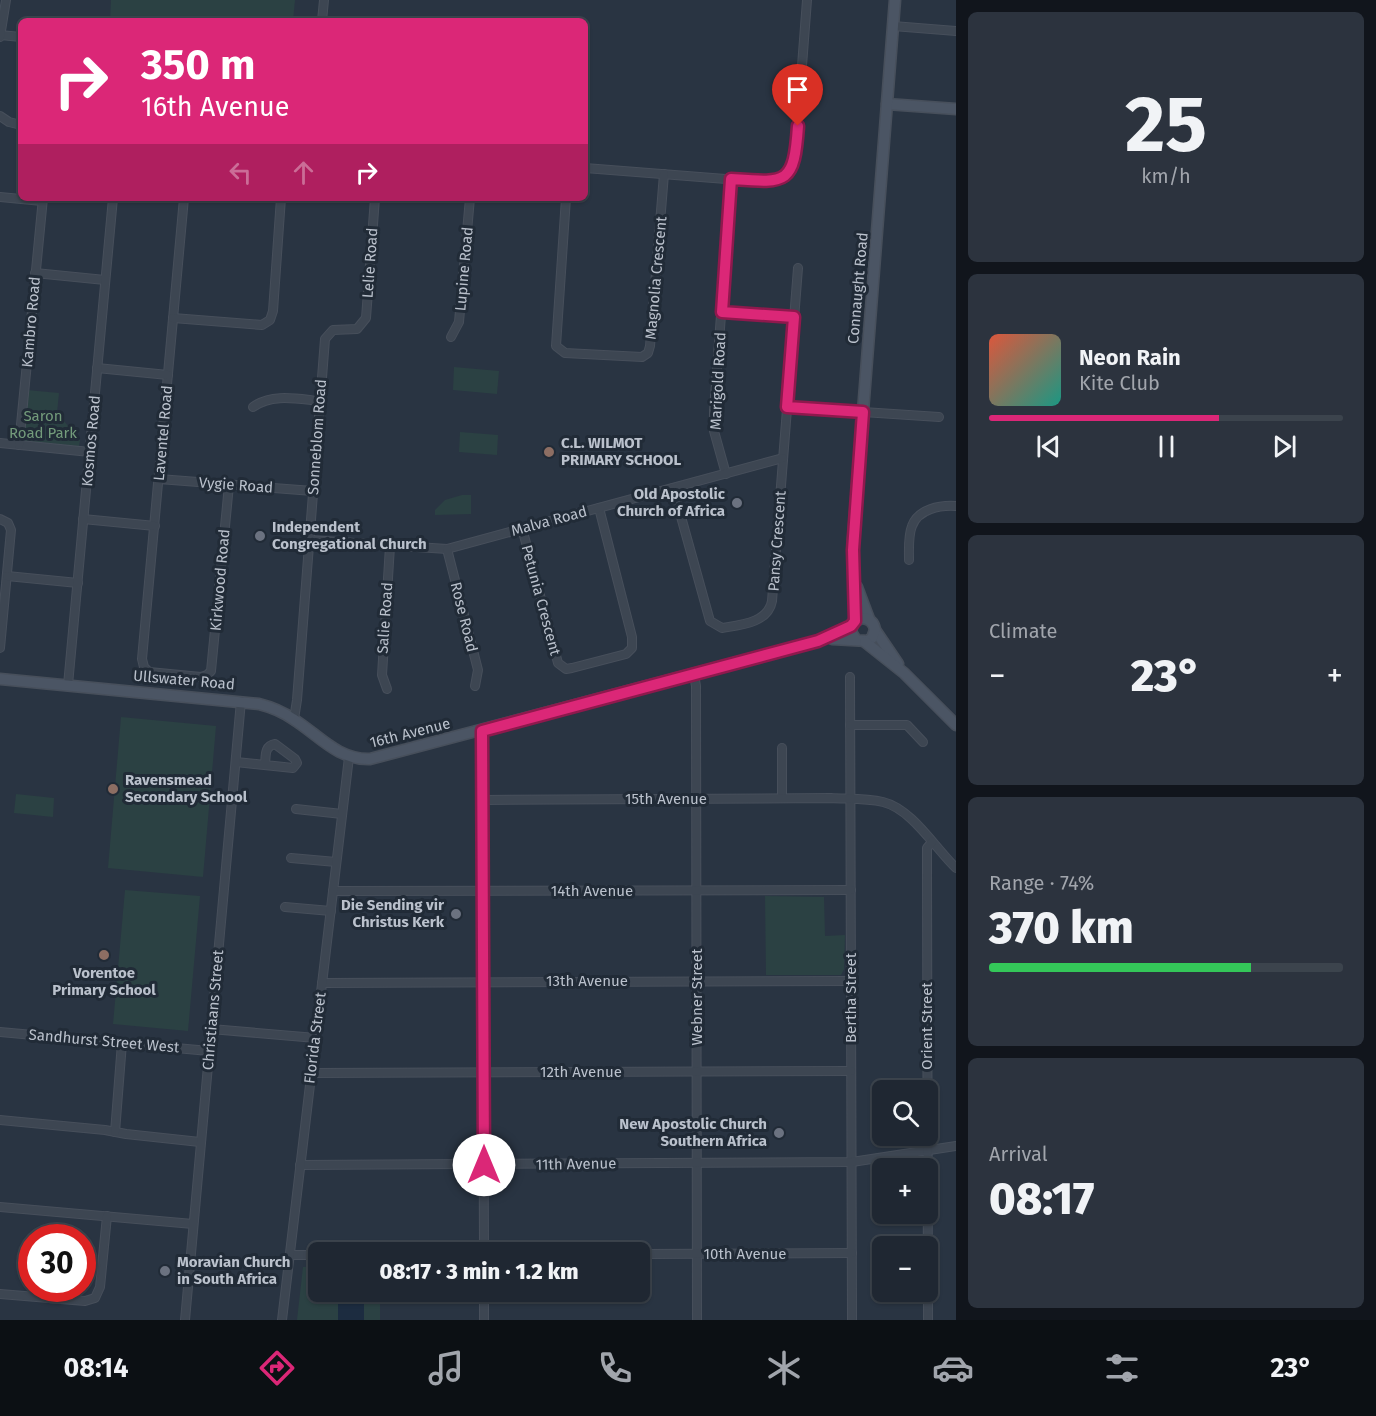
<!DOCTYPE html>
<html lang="en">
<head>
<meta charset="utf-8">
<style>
  :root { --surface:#1f2732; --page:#2c333e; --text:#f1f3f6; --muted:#a1a5ac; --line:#3c444d; --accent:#db2777 }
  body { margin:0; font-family:"Fira Sans",sans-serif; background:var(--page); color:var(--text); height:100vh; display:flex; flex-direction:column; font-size:22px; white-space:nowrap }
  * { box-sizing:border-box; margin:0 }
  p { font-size:20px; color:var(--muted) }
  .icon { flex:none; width:33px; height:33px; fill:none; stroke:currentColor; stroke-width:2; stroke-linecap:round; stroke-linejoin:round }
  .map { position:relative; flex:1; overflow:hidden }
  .panel { display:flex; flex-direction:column; gap:12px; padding:12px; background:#11151c; width:420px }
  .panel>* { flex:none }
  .top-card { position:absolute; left:18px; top:18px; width:570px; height:183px; border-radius:9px; box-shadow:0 2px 4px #0004,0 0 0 2px var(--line); background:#db2777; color:#fff; overflow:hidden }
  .buttons { position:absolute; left:872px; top:1080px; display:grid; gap:12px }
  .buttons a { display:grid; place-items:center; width:66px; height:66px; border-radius:9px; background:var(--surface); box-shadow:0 2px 4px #0004,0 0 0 2px var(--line); font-size:30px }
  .speed { position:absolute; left:18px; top:1224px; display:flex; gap:12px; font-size:30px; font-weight:700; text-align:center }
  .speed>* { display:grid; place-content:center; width:78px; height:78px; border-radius:50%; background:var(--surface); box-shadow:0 2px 4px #0004,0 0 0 2px var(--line); line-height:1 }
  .speed .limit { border:9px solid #d22; background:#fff; color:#111 }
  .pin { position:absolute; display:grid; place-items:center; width:51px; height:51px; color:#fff; margin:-62px -26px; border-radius:50% 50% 50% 0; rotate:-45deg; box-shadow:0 0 6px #0007 }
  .pin .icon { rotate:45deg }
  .me { position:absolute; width:66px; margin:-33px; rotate:0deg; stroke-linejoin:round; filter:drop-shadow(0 0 4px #0008) }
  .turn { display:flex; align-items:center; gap:21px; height:126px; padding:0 24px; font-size:27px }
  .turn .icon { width:78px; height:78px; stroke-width:2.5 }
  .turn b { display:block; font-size:42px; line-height:51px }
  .lanes { display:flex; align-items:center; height:57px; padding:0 24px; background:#0003; justify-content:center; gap:30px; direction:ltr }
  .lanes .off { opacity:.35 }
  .big { font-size:45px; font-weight:800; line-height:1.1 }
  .panel .card { flex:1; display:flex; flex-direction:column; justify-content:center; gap:9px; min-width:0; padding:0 21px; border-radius:9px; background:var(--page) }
  .panel .dial { align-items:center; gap:0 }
  .dial b { font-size:78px; line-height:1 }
  .song { display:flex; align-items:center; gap:18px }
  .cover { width:72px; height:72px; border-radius:9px; background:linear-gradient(135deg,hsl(10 70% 55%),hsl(170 70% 35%)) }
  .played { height:6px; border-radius:3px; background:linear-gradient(90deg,var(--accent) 65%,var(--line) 65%) }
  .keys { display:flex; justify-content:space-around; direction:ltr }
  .heat { display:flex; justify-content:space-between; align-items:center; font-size:33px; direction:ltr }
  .charge { height:9px; border-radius:4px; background:linear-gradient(90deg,#34c759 74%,var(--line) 0) }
  .trip { position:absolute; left:308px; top:1242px; width:342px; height:60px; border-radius:9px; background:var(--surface); box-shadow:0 2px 4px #0004,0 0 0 2px var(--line); font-weight:800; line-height:60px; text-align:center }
  .dock { display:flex; height:96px; justify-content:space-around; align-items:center; background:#0c1014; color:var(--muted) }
  .dock .icon { width:42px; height:42px }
  .dock .selected { color:var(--accent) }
  .dock b { font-size:27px; color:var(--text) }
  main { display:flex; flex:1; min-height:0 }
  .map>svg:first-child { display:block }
</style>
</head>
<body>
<main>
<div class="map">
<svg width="956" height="1320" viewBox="0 0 956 1320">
  <rect width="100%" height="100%" fill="#293442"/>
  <g fill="#2b4143">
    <polygon points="111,0 295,0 293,21 110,21"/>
    <polygon points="454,367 499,371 497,394 453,390"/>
    <polygon points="27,390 59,393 57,413 80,440 79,446 25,441 23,436"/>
    <polygon points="460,432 498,435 497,455 459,452"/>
    <polygon points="462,495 471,495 471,514 435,515 435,510 445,500"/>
    <polygon points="121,717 216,726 203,877 108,868"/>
    <polygon points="16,794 54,798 53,817 14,813"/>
    <polygon points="125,890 200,896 188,1031 113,1024"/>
    <polygon points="765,896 824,897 825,936 845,935 844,969 841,975 766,975"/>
    <polygon points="303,1267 318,1267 318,1292 380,1292 380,1320 297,1320"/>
  </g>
  <rect fill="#1c2c40" x="338" y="1299" width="26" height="21"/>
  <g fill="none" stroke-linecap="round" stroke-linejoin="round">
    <g stroke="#474f5b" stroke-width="10">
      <g id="street">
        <polyline points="322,21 324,0"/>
        <polyline points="893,26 956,31"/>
        <polyline points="0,35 21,37"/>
        <polyline points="0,37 6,0"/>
        <polyline points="0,116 9,122 21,125"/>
        <path d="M585,168L765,182C781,181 791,173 795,158L807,0"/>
        <polyline points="0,197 42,201"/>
        <polyline points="184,198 142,659 144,667 149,672 201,677 207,675 211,671 229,485"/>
        <polyline points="566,198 556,346 565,353 642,357 648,353 650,346 664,174"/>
        <polyline points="35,273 105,280"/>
        <polyline points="722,312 794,317"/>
        <polyline points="173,318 262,325 270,320 273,311 281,198"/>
        <polyline points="451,337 459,322 470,198"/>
        <polyline points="97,368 168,375"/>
        <path d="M253,407C272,393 298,399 320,401"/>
        <polyline points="787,407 939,417"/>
        <polyline points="0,443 90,452"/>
        <polyline points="19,445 43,198"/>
        <polyline points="726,474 714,431 714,410 731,179"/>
        <polyline points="159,479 313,491"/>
        <path d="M673,488L710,621L722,628C740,625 768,623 772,601L798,268"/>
        <polyline points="0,519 8,523 11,530 0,648"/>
        <polyline points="83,519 155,526"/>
        <polyline points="522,528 558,663 566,669 572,668 626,654 632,648 632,637 599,508"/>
        <polyline points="310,540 447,549 783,458"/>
        <polyline points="447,549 478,670 475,686"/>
        <path d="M909,560C909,549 908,536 912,526C918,509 940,505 956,506"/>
        <polyline points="7,576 78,583"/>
        <polyline points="694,675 696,686 697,1320"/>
        <polyline points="850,677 852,1320"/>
        <polyline points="68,685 113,198"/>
        <polyline points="387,689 382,675 390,546"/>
        <polyline points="294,719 297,700 325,339 333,330 357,329 366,318 375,198"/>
        <polyline points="850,725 907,725 923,742"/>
        <polyline points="482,731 484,1252"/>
        <path d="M236,762L293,768L297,763L295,759L275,744C264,746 266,756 265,765"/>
        <polyline points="782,798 782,748"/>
        <path d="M483,800L831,798C848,799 866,798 883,802C912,809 935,848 956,868"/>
        <polyline points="296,809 342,814"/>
        <polyline points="291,858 336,862"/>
        <polyline points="333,891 851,890"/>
        <polyline points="285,907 331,911"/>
        <polyline points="322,983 851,981"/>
        <polyline points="211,1029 316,1038"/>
        <polyline points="0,1032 209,1051"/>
        <polyline points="311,1073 851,1071"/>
        <polyline points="0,1120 105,1130 126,1134 200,1142"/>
        <polyline points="115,1132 122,1043"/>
        <polyline points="300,1165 852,1162 956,1146"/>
        <polyline points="0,1207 193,1224"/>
        <polyline points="639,1254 852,1253"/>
        <polyline points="290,1255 318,1255"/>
        <polyline points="484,1292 484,1320"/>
        <polyline points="0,1294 85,1301 95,1298 100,1287 107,1216"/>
        <polyline points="185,1320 241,701"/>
        <polyline points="282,1320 349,757"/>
        <polyline points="928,1320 927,872 927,848 932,842"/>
      </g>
    </g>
    <g stroke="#474f5b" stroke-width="13">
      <g id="secondary">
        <polyline points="887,104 956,109"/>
        <polyline points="857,587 869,619"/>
        <polyline points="855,621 853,540 895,0"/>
        <polyline points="875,630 898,664"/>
        <path d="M832,639L868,641L872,638L875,630C874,622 869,618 861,618L853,623L851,632L856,640"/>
        <polyline points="865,642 904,673 956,725"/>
        <path d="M0,679L259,704C271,707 283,712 293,719C319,735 337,760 370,759L818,641L851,626"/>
      </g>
    </g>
    <use href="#street" stroke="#3d4652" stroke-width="8"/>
    <use href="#secondary" stroke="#4b5564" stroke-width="10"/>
  </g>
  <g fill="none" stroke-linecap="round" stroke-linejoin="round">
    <g stroke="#8e194d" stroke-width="15">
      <path id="route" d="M484,1165L482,731L818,641L851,626L855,621L853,550L863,412L787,407L794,317L722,312L731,179C787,183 794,185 798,126"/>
    </g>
    <use href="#route" stroke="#db2777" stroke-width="10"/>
  </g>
  <g fill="#8d6e63" stroke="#212b37" stroke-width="2">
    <circle cx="549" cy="452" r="6"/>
    <circle cx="113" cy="789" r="6"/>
    <circle cx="104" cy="955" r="6"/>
  </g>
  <g fill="#6b7280" stroke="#212b37" stroke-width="2">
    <circle cx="737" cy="503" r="6"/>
    <circle cx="260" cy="536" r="6"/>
    <circle cx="456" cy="914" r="6"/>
    <circle cx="779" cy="1133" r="6"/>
    <circle cx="165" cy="1271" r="6"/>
  </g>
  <g text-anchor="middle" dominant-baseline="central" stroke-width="6" stroke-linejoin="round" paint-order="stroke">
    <g font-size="15" fill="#bac1cc" stroke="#212b37">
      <text transform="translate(370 263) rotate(-86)">Lelie Road</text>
      <text transform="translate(464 269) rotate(-85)">Lupine Road</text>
      <text transform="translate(656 278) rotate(-85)">Magnolia Crescent</text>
      <text transform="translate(858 288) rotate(-85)">Connaught Road</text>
      <text transform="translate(31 322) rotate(-85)">Kambro Road</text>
      <text transform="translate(718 381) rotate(-87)">Marigold Road</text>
      <text transform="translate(163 433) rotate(-85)">Laventel Road</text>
      <text transform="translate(317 437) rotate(-86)">Sonneblom Road</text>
      <text transform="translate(91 441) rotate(-85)">Kosmos Road</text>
      <text transform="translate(236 485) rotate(4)">Vygie Road</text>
      <text transform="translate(549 521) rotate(-15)">Malva Road</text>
      <text transform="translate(777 541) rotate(-86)">Pansy Crescent</text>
      <text transform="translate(220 580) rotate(-85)">Kirkwood Road</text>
      <text transform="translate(541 600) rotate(75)">Petunia Crescent</text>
      <text transform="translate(464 617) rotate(76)">Rose Road</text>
      <text transform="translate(385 618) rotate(-86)">Salie Road</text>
      <text transform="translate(184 680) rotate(5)">Ullswater Road</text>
      <text transform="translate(410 733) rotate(-14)">16th Avenue</text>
      <text x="666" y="799">15th Avenue</text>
      <text x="592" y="891">14th Avenue</text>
      <text x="587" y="981">13th Avenue</text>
      <text transform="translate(697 997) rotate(-90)">Webner Street</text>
      <text transform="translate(851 998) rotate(-90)">Bertha Street</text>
      <text transform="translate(213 1010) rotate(-85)">Christiaans Street</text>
      <text transform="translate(927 1026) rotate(-90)">Orient Street</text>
      <text transform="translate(315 1038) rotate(-83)">Florida Street</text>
      <text transform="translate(104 1041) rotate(5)">Sandhurst Street West</text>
      <text x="581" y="1072">12th Avenue</text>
      <text transform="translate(576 1164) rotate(-1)">11th Avenue</text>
      <text x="745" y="1254">10th Avenue</text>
    </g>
    <g font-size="15" fill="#739b7b" stroke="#212b37">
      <text x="43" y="416">Saron<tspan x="43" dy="17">Road Park</tspan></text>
    </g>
    <g font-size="15" font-weight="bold" fill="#bac1cc" stroke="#212b37" text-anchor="start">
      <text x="561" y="443">C.L. WILMOT<tspan x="561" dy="17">PRIMARY SCHOOL</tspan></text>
      <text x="725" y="494" text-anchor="end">Old Apostolic<tspan x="725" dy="17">Church of Africa</tspan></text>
      <text x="272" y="527">Independent<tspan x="272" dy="17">Congregational Church</tspan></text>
      <text x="125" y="780">Ravensmead<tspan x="125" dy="17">Secondary School</tspan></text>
      <text x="444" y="905" text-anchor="end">Die Sending vir<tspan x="444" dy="17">Christus Kerk</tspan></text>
      <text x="104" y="973" text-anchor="middle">Vorentoe<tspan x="104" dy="17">Primary School</tspan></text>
      <text x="767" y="1124" text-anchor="end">New Apostolic Church<tspan x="767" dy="17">Southern Africa</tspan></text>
      <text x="177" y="1262">Moravian Church<tspan x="177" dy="17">in South Africa</tspan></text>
    </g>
  </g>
</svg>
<div class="buttons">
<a><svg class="icon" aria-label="search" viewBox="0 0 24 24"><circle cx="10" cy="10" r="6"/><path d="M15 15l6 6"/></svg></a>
<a>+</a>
<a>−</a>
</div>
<div class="speed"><div class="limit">30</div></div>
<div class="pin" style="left:798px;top:126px;background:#d93025"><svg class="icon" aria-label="arrive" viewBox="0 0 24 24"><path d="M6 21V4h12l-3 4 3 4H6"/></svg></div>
<svg class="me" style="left:484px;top:1165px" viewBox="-20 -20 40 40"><circle r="19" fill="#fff"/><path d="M0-13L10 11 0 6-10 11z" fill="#db2777"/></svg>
<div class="trip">08:17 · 3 min · 1.2 km</div>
<div class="top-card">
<div class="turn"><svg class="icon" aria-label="right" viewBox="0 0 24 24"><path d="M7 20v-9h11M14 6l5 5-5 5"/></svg><div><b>350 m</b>16th Avenue</div></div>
<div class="lanes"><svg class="icon off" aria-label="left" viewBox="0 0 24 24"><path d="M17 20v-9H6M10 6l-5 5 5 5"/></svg><svg class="icon off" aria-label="ahead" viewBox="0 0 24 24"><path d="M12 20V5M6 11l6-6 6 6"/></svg><svg class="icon" aria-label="right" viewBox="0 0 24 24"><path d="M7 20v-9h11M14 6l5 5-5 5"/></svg></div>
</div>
</div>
<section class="panel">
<div class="card dial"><b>25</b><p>km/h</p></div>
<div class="card">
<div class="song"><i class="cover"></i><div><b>Neon Rain</b><p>Kite Club</p></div></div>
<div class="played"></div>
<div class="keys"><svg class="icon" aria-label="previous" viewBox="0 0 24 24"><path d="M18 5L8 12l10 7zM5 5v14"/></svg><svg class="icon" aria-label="pause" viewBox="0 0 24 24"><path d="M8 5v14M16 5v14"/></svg><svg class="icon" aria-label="next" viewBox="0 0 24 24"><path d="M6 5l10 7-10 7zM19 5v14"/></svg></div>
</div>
<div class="card"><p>Climate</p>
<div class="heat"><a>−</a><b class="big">23°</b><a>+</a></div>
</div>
<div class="card"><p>Range · 74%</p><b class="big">370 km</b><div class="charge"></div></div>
<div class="card"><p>Arrival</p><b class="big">08:17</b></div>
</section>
</main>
<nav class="dock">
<b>08:14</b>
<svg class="icon selected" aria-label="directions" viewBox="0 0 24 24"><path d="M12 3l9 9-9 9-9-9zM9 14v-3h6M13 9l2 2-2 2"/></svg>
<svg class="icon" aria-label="music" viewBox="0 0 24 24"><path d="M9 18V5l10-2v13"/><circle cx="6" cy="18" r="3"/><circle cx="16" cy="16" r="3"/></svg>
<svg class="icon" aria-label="phone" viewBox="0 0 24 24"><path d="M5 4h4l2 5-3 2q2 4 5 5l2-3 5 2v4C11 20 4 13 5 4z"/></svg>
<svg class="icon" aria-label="climate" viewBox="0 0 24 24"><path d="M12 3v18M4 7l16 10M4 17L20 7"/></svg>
<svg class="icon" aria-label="car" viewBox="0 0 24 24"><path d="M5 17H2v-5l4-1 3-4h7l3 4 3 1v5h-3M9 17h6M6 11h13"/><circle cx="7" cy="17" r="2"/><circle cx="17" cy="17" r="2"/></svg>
<svg class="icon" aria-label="filters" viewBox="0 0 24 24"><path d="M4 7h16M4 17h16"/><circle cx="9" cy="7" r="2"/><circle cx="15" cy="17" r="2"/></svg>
<b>23°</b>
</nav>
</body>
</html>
